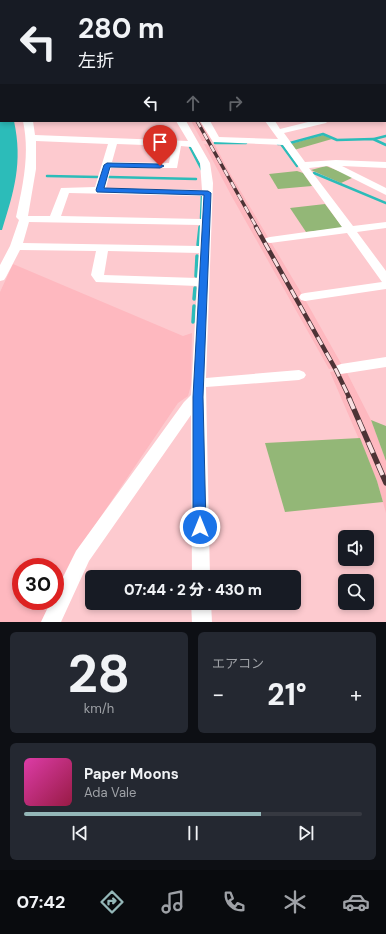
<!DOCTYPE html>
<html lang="ja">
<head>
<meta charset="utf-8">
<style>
  :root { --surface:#171b24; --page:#242831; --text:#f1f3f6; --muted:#9ea1a6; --line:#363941; --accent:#94b7b8 }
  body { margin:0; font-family:"DM Sans","Noto Sans JP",sans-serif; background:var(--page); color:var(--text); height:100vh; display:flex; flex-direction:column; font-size:15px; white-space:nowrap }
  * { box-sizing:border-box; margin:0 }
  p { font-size:13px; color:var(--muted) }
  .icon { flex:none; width:22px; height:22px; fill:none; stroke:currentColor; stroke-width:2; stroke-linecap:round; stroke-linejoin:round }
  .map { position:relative; height:622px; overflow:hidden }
  .details { display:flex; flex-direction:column; gap:10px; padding:10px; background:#0d0f14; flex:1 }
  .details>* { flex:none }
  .hud { position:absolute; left:0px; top:0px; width:386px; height:122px; box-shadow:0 2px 6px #0003; background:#171b24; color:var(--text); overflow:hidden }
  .fabs { position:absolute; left:338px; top:530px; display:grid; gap:8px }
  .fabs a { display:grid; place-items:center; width:36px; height:36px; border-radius:6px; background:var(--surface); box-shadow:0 2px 6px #0003; font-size:20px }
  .speed { position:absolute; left:12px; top:558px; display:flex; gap:8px; font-size:20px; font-weight:700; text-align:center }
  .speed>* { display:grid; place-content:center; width:52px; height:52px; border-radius:50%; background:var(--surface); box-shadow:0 2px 6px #0003; line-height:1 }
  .speed .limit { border:6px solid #d22; background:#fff; color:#111 }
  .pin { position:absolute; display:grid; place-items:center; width:34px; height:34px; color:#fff; margin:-41px -17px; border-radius:50% 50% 50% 0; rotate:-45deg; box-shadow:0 0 4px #0007 }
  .pin .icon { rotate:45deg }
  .me { position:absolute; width:44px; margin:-22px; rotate:0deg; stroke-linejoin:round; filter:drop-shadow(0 0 3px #0008) }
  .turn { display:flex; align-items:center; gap:14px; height:84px; padding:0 12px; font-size:18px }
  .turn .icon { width:52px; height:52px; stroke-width:2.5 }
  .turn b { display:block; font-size:28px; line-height:34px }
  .lanes { display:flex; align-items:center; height:38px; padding:0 12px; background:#0003; justify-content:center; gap:20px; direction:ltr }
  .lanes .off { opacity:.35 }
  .big { font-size:30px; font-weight:800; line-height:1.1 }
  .details .tile { flex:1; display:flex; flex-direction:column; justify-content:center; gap:6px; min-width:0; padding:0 14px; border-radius:6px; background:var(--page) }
  .details .dial { align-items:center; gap:0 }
  .dial b { font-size:52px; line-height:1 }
  .song { display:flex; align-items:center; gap:12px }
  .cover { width:48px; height:48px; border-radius:6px; background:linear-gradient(135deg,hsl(320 70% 55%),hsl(340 70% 35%)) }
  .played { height:4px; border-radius:2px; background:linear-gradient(90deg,var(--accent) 70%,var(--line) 70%) }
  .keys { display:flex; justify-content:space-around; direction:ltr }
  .heat { display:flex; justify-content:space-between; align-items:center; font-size:22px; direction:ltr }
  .details .tiles { flex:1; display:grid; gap:10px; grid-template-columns:1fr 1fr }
  .tile:last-child { grid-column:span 2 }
  .trip { position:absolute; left:85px; top:570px; width:216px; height:40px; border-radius:6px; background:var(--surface); box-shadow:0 2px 6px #0003; font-weight:800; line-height:40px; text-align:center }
  .tabs { display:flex; height:64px; justify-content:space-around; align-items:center; background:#090b0e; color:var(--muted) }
  .tabs .icon { width:28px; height:28px }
  .tabs .on { color:var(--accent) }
  .tabs b { font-size:18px; color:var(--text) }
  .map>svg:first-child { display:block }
</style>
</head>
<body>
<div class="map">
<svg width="386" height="622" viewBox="0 0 386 622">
  <rect width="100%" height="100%" fill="#fdcacf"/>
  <g fill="#feb8bf">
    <polygon points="191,121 202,121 214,141 202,141"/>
    <polygon points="204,144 215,145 228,170 303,296 343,367 329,369 231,195"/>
    <polygon points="13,264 183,336 192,333 191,385 188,396 178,403 74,556 55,594 55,567 21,567 21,601 51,601 41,622 0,622 0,292"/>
    <polygon points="345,369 371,420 386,461 386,513 377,481 330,372"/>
  </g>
  <g fill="#93b777">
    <polygon points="323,135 332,139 294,150 290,144"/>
    <polygon points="326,166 354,177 341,183 311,170"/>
    <polygon points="297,171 303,173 312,186 278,189 269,174"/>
    <polygon points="325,204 343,228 306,232 290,208"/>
    <polygon points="371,420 386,426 386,461"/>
    <polygon points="360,438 377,481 383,502 285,512 265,443"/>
  </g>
  <path fill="#2cbcb9" d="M0,93L1,121H14C23,163 14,191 2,230H0Z"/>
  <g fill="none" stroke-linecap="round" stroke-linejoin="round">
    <g stroke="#2cbcb9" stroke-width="2.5">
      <polyline points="374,139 386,136"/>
      <polyline points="215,143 246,143"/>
      <polyline points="290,143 323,134 337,140 373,139 386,145"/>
      <polyline points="278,144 281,144 297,166"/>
      <polyline points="190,147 202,170"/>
      <polyline points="314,173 386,203"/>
      <polyline points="47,176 98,177"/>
      <polyline points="109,177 196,179"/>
      <polyline points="201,218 202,195"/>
    </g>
    <g stroke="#2cbcb9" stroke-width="3.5">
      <polyline points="198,245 200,227"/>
      <polyline points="196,276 197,256"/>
      <polyline points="194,299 195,288"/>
      <polyline points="193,322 194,306"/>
    </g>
    <g fill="#fff" fill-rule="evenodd">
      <rect x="23" y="0" width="7" height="1"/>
      <polygon points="43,0 101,0 43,1"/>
      <rect x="167" y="0" width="7" height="1"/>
      <rect x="197" y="0" width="8" height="1"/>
      <polygon points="226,0 242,0 226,1"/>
      <rect x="294" y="0" width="7" height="1"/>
      <rect x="312" y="0" width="8" height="1"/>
      <rect x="344" y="0" width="39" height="1"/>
      <rect x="0" y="3" width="1" height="4"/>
      <rect x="0" y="40" width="1" height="4"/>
      <rect x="385" y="54" width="1" height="4"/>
      <rect x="0" y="70" width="1" height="5"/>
      <polygon points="385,98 386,99 386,106 385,105"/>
      <path d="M23,121H33L35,135L188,141L176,121H186L210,163L213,183L206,378L299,370L304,372L306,375L304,378L299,380L206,387L210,577H192L191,415L89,561L61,622H41L51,601H55V593L76,551L184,402L191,395L197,286L96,282L91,275L96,251L20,250L6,277L4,280L0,281V265L10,246L19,220L16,217C23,185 30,154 23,121ZM36,141L108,144L95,187L61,188L50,216H28L36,169ZM117,144L172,146L169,163L112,162ZM181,146L191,147L200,163L202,190L106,188L111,168H177ZM69,193L202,196L201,219L61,216ZM29,222L200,225L199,246L23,243ZM108,251L199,253L197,278L104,275Z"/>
      <polygon points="200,121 210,121 219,137 278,139 265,121 275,121 280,129 312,121 328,121 326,123 284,133 305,162 336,160 386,162 386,168 342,166 386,188 386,195 328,166 309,168 353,226 386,222 386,228 357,232 386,271 386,289 305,301 301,300 299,297 301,294 305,293 382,282 347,233 270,243 266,242 264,240 266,238 270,237 342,227 283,145 213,142"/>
      <polygon points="386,357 386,367 341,374 336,372 334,369 336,366 341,364"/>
      <polygon points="191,603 211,603 212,622 192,622"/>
    </g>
    <g fill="#fff" fill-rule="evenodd">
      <polygon points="225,0 234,0 235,1 226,1"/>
      <rect x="385" y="60" width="1" height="7"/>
    </g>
    <g fill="#fff" fill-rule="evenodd">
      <rect x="385" y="13" width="1" height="6"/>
      <rect x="0" y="82" width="1" height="6"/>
    </g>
    <g stroke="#4d3336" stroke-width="3.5">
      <polyline id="rail-far2" points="197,121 257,228"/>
    </g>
    <g stroke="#4d3336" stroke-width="4.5">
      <polyline id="rail-far1" points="256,227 336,370 350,399"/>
    </g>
    <g stroke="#4d3336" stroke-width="5.5">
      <polyline id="rail" points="349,398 386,483"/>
    </g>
    <use href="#rail-far2" stroke="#f9dfe1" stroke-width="2.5" stroke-dasharray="7" stroke-linecap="butt"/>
    <use href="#rail-far1" stroke="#f9dfe1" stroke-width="3" stroke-dasharray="9" stroke-linecap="butt"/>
    <use href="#rail" stroke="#f9dfe1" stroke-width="4" stroke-dasharray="12" stroke-linecap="butt"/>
  </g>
  <polygon fill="#1a73e8" stroke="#114b97" points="107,163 160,164 164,166 160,168 110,167 104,188 208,191 211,193 203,397 206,527 204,530 200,532 195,530 193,527 193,397 204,195 97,192 96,190 104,165"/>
</svg>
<div class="fabs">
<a><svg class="icon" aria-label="sound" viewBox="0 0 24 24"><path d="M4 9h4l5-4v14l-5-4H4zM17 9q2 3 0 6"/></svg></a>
<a><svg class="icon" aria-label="search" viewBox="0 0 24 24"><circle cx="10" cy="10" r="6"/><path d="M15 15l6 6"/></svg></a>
</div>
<div class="speed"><div class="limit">30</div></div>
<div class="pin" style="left:160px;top:166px;background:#d93025"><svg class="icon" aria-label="arrive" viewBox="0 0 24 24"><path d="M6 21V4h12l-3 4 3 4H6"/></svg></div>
<svg class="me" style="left:200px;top:527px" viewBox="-20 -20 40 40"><circle r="17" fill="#1a73e8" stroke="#fff" stroke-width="3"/><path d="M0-11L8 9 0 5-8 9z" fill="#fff"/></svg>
<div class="trip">07:44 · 2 分 · 430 m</div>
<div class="hud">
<div class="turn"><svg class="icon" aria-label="left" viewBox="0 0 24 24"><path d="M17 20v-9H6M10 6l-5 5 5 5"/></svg><div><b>280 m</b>左折</div></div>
<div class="lanes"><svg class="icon" aria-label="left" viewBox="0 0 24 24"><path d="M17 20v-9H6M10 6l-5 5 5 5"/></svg><svg class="icon off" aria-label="ahead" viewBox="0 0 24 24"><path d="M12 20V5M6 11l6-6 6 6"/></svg><svg class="icon off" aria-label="right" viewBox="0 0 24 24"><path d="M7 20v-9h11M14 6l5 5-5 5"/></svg></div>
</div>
</div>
<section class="details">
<div class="tiles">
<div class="tile dial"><b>28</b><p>km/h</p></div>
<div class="tile"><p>エアコン</p>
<div class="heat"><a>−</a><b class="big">21°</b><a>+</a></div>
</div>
<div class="tile">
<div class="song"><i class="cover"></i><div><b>Paper Moons</b><p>Ada Vale</p></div></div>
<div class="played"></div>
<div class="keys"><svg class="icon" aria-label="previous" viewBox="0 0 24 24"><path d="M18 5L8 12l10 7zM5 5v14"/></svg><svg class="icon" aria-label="pause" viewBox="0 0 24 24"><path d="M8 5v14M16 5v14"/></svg><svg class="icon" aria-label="next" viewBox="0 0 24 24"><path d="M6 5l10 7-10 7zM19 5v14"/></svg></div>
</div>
</div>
</section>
<nav class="tabs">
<b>07:42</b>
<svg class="icon on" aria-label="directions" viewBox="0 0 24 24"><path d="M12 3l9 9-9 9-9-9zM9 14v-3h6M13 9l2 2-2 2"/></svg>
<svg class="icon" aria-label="music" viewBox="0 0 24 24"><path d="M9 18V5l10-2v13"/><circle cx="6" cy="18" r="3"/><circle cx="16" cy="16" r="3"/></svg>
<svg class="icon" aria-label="phone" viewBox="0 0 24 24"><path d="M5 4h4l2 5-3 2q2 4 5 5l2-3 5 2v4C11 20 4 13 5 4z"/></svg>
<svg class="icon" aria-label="climate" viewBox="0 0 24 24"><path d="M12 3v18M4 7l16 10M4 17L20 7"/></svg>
<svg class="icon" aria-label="car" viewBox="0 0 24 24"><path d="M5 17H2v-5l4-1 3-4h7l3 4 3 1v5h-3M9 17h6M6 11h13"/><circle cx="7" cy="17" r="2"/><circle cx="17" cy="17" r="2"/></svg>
</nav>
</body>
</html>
